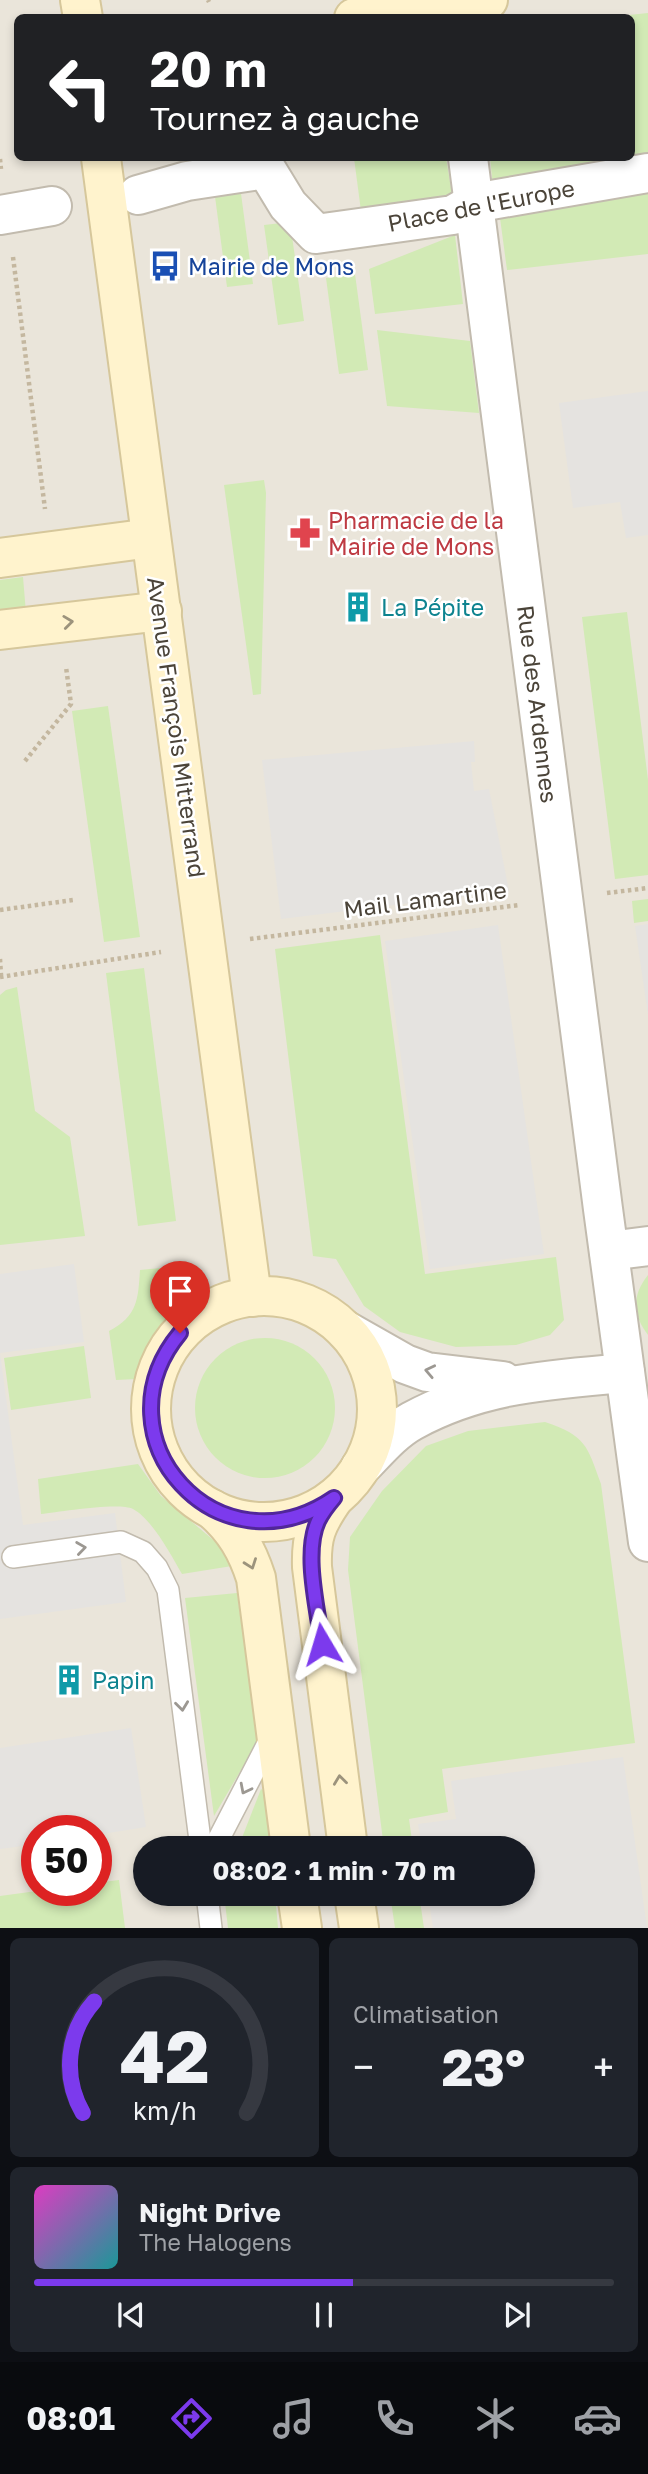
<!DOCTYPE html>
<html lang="fr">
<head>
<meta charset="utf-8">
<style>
  :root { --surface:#171b24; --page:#20242c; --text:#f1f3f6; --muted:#9ea1a6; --line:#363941; --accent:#7c3aed }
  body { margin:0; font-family:"Golos Text",sans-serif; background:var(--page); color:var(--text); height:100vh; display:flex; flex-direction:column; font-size:26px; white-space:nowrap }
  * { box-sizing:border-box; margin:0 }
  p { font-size:23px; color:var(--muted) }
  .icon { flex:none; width:38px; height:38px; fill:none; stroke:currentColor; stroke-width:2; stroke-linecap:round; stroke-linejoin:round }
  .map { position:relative; height:1928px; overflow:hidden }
  .sheet { display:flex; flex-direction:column; gap:10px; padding:10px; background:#0d0f14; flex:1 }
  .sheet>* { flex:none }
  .guide { position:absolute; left:14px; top:14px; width:621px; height:147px; border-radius:10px; box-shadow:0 4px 10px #0003; background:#202124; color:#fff; overflow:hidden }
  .speed { position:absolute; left:21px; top:1815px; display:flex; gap:14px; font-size:35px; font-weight:700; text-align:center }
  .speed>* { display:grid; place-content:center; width:91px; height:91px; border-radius:50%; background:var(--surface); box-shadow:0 4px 10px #0003; line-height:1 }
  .speed .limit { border:10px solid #d22; background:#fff; color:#111 }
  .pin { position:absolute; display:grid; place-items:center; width:60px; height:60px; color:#fff; margin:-72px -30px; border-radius:50% 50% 50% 0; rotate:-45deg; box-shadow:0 0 7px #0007 }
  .pin .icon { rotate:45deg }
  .me { position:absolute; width:77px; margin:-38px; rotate:353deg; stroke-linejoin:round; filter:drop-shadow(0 0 5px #0008) }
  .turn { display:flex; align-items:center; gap:24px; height:147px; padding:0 21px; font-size:32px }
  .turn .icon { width:91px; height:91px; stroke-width:2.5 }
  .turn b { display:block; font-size:49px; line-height:60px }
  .big { font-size:52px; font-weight:700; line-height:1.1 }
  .sheet .widget { flex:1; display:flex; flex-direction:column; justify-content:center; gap:10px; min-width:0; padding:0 24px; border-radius:10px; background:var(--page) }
  .sheet .dial { align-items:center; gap:0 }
  .dial svg { height:182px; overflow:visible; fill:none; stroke:var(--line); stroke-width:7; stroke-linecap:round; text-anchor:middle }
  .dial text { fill:var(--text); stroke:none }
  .song { display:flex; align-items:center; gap:21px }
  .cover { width:84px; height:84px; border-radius:10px; background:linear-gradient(135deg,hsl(310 70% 55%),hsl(180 70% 35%)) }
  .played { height:7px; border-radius:4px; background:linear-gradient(90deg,var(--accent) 55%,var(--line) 55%) }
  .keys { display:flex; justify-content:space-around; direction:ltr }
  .heat { display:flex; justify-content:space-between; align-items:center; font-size:38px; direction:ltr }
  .sheet .tiles { flex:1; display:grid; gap:10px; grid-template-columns:1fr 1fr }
  .widget:last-child { grid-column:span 2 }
  .trip { position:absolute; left:133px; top:1836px; width:402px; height:70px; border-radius:35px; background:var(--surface); box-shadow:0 4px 10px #0003; font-weight:700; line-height:70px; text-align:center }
  .tabs { display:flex; height:112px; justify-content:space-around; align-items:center; background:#090b0e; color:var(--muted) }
  .tabs .icon { width:49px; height:49px }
  .tabs .current { color:var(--accent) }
  .tabs b { font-size:32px; color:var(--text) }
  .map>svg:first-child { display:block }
</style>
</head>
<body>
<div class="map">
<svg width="648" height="1928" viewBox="0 0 648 1928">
  <rect width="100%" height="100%" fill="#f6f3ec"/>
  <path fill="#eae5da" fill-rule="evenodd" d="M0,0H648V1928H0ZM18,18H632V158H18ZM37,1830H96V1890H37ZM145,1848H523V1894H145Z"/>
  <g fill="#d2eab5">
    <polygon points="648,13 648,157 493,187 490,158 632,158 632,18 610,17"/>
    <polygon points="354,158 446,158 453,199 361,211"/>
    <polygon points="240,186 253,284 227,287 214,189"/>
    <polygon points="648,193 648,254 507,270 500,218"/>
    <polygon points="290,222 304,321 278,325 264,225"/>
    <polygon points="455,235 463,304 375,314 369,269"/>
    <polygon points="355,274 368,370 339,374 326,278"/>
    <polygon points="377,330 470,341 479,413 387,406"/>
    <polygon points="264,480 266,493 261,694 253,695 224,485"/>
    <polygon points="23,577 26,613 0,616 0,580"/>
    <polygon points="627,612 648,780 648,875 615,879 582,617"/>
    <polygon points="108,706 140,937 104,942 72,711"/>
    <polygon points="648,899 648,921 634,923 632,901"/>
    <polygon points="380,935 425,1274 556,1257 564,1320 550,1335 516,1345 456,1347 400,1332 364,1306 336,1259 313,1256 275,949"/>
    <polygon points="144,968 176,1221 138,1226 106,973"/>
    <polygon points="17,987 35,1111 70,1137 85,1236 0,1245 0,995 6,990"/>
    <path d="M181,1266L186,1301C155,1325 146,1341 137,1379L116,1380L109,1331C138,1316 138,1299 140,1270Z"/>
    <path d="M648,1275V1335C632,1314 632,1295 648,1275Z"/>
    <circle cx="265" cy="1408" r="70"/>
    <polygon points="84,1346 91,1398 11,1410 4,1358"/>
    <path d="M545,1422C586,1436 587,1445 601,1484L635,1743L442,1769L448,1812L409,1819L413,1848H384L348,1570L350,1537L382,1491L426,1446L468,1431Z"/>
    <path d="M138,1464L161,1496L224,1549L232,1566L182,1574C171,1555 152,1519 133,1509C118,1502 60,1512 41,1514L38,1479Z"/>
    <polygon points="237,1593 258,1741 214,1816 185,1598"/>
    <polygon points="261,1789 265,1792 271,1848 238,1848"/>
    <polygon points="119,1880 125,1928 0,1928 0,1896 44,1890 96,1890 96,1883"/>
    <polygon points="224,1894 275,1894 278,1928 228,1928"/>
    <polygon points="390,1894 419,1894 424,1928 395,1928"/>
  </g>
  <g fill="#e5e3e0">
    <polygon points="648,391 648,535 626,538 620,502 573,508 559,403"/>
    <polygon points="474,741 475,762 471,762 474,791 489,789 509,891 281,919 262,760"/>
    <polygon points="648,924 648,1015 635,926"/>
    <polygon points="498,925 544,1254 430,1269 385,941"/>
    <polygon points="74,1264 84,1342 0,1353 23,1525 115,1513 126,1602 0,1619 0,1274"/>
    <polygon points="131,1728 146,1827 96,1835 96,1830 37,1830 37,1844 0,1849 0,1748"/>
    <polygon points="623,1757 647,1928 433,1928 428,1894 523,1894 523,1848 422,1848 418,1824 456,1819 451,1781"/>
  </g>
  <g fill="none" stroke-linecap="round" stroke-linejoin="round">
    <g stroke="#c2bbae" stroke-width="24">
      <g id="lane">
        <polyline points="13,1557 121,1542 143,1552 157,1568 168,1590 201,1848"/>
        <polyline points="214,1848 273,1734"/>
        <polyline points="207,1894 211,1928"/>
      </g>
    </g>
    <g stroke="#c2bbae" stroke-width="42">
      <g id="street">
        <polyline points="468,158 603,1209 648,1542"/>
        <polyline points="138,195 187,181 266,169 288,205 316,234 453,215 474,203 648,173"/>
        <polyline points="0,215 52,206"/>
        <polyline points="609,1251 648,1246"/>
        <polyline points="345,1330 405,1364 427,1372 503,1381"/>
        <path d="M360,1468C376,1452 392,1432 412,1421C482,1383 548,1380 625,1373"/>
      </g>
    </g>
    <g stroke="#d6c79b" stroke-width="42">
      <g id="secondary">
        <polyline points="80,0 83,18"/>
        <polyline points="354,18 488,0"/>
        <polyline points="101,158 252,1297"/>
        <polyline points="0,558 151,538"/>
        <polyline points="0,630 162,611"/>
        <circle cx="264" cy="1409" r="113"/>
        <path d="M334,1498C316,1524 311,1536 312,1567L348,1848"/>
        <path d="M212,1509C235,1529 247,1550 256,1578L291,1848"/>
        <polyline points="297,1894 302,1928"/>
        <polyline points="354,1894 359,1928"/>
      </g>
    </g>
    <g stroke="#c4b79f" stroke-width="4.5" stroke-dasharray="3.5 3.5" stroke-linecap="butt">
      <polyline points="208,0 209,2"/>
      <polyline points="0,159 1,169"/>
      <polyline points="13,257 45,509"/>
      <polyline points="25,761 71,704 66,667"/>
      <polyline points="607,893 648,888"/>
      <polyline points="0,910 73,900"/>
      <polyline points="250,939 519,905"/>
      <polyline points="0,959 1,975"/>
      <polyline points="0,977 161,952"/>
    </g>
    <use href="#lane" stroke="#fff" stroke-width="21"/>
    <use href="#street" stroke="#fff" stroke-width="38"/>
    <use href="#secondary" stroke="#fff3cd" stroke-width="38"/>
  </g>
  <defs><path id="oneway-chevron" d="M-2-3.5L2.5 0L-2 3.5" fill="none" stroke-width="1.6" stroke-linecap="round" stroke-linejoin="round" transform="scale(1.75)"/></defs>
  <g stroke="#9c937c">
    <use href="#oneway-chevron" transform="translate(68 622) rotate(-7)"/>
    <use href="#oneway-chevron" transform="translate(251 1564) rotate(70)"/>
    <use href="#oneway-chevron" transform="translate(340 1780) rotate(-97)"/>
  </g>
  <g stroke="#9c9892">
    <use href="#oneway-chevron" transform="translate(430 1371) rotate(-168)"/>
    <use href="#oneway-chevron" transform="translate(81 1548) rotate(-8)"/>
    <use href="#oneway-chevron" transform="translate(182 1706) rotate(83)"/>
    <use href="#oneway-chevron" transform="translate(245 1789) rotate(117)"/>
  </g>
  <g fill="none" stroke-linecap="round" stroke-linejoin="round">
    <g stroke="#51269a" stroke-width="18">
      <path id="route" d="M180,1333C93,1438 219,1577 334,1498C328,1505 322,1513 318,1521C303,1553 318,1610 322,1644"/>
    </g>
    <use href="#route" stroke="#7c3aed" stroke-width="12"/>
  </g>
  <defs>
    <g id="bus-bare" transform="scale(2.415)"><path d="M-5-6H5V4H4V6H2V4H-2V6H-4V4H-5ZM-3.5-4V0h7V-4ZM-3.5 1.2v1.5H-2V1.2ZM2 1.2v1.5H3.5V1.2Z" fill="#1a4fb4" stroke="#fff" stroke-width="2.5" paint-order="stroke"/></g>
    <g id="pharmacy-bare" transform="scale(2.415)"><path d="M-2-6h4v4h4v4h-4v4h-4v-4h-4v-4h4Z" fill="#e0444e" stroke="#fff" stroke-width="2.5" paint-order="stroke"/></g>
    <g id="building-bare" transform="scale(2.415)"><path d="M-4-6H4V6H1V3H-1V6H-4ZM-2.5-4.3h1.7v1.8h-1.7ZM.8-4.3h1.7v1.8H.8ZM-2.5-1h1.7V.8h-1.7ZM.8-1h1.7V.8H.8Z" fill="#0f9aa8" stroke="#fff" stroke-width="2.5" paint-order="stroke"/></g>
  </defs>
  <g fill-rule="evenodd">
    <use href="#bus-bare" x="165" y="266"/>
    <use href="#pharmacy-bare" x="305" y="533"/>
    <use href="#building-bare" x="358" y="607"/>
    <use href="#building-bare" x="69" y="1680"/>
  </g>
  <g text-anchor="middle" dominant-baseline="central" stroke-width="5" stroke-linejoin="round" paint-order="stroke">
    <g font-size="23" fill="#4b4439" stroke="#fff">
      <text transform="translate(481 205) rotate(-11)">Place de l'Europe</text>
      <text transform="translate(538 704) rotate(83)">Rue des Ardennes</text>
      <text transform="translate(177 727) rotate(82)">Avenue François Mitterrand</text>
      <text transform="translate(425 899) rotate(-7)">Mail Lamartine</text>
    </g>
    <g font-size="23" fill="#164399" stroke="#fff" text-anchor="start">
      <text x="188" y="266">Mairie de Mons</text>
    </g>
    <g font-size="23" fill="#be3a42" stroke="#fff" text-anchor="start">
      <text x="328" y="520">Pharmacie de la<tspan x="328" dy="26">Mairie de Mons</tspan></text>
    </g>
    <g font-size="23" fill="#0d838f" stroke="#fff" text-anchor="start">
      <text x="381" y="607">La Pépite</text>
      <text x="92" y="1680">Papin</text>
    </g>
  </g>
</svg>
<div class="speed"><div class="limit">50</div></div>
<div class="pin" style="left:180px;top:1333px;background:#d93025"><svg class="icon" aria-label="arrive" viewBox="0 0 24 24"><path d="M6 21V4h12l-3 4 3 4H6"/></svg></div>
<svg class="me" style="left:322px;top:1644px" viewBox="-20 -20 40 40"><path d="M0-17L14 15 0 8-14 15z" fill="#7c3aed" stroke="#fff" stroke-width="4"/></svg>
<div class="trip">08:02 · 1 min · 70 m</div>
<div class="guide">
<div class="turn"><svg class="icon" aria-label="left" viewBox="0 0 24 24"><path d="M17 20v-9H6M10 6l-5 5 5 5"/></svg><div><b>20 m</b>Tournez à gauche</div></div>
</div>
</div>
<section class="sheet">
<div class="tiles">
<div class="widget dial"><svg viewBox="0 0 100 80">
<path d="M14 69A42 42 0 1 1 86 69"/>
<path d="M14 69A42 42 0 0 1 19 20" stroke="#7c3aed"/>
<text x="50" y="56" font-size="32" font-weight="700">42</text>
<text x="50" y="72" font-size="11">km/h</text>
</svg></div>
<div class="widget"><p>Climatisation</p>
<div class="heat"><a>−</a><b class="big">23°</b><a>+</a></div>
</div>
<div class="widget">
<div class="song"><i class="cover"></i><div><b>Night Drive</b><p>The Halogens</p></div></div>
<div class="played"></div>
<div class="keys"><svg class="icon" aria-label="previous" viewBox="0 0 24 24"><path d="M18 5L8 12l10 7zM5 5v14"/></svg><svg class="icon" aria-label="pause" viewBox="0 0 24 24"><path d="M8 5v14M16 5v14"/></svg><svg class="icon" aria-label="next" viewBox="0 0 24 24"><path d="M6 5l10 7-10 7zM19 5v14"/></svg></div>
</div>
</div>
</section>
<nav class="tabs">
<b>08:01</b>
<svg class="icon current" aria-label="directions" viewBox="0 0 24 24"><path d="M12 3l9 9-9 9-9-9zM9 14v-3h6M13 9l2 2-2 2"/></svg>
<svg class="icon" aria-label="music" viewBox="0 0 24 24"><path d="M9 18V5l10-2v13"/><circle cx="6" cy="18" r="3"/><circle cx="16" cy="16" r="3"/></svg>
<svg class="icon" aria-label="phone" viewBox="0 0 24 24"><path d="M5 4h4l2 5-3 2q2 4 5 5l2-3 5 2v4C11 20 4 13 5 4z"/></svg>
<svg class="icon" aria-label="climate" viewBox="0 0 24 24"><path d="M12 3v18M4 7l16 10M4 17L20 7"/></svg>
<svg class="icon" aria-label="car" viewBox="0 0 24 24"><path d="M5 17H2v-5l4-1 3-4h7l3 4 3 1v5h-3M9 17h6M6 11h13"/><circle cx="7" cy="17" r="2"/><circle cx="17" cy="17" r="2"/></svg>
</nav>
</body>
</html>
